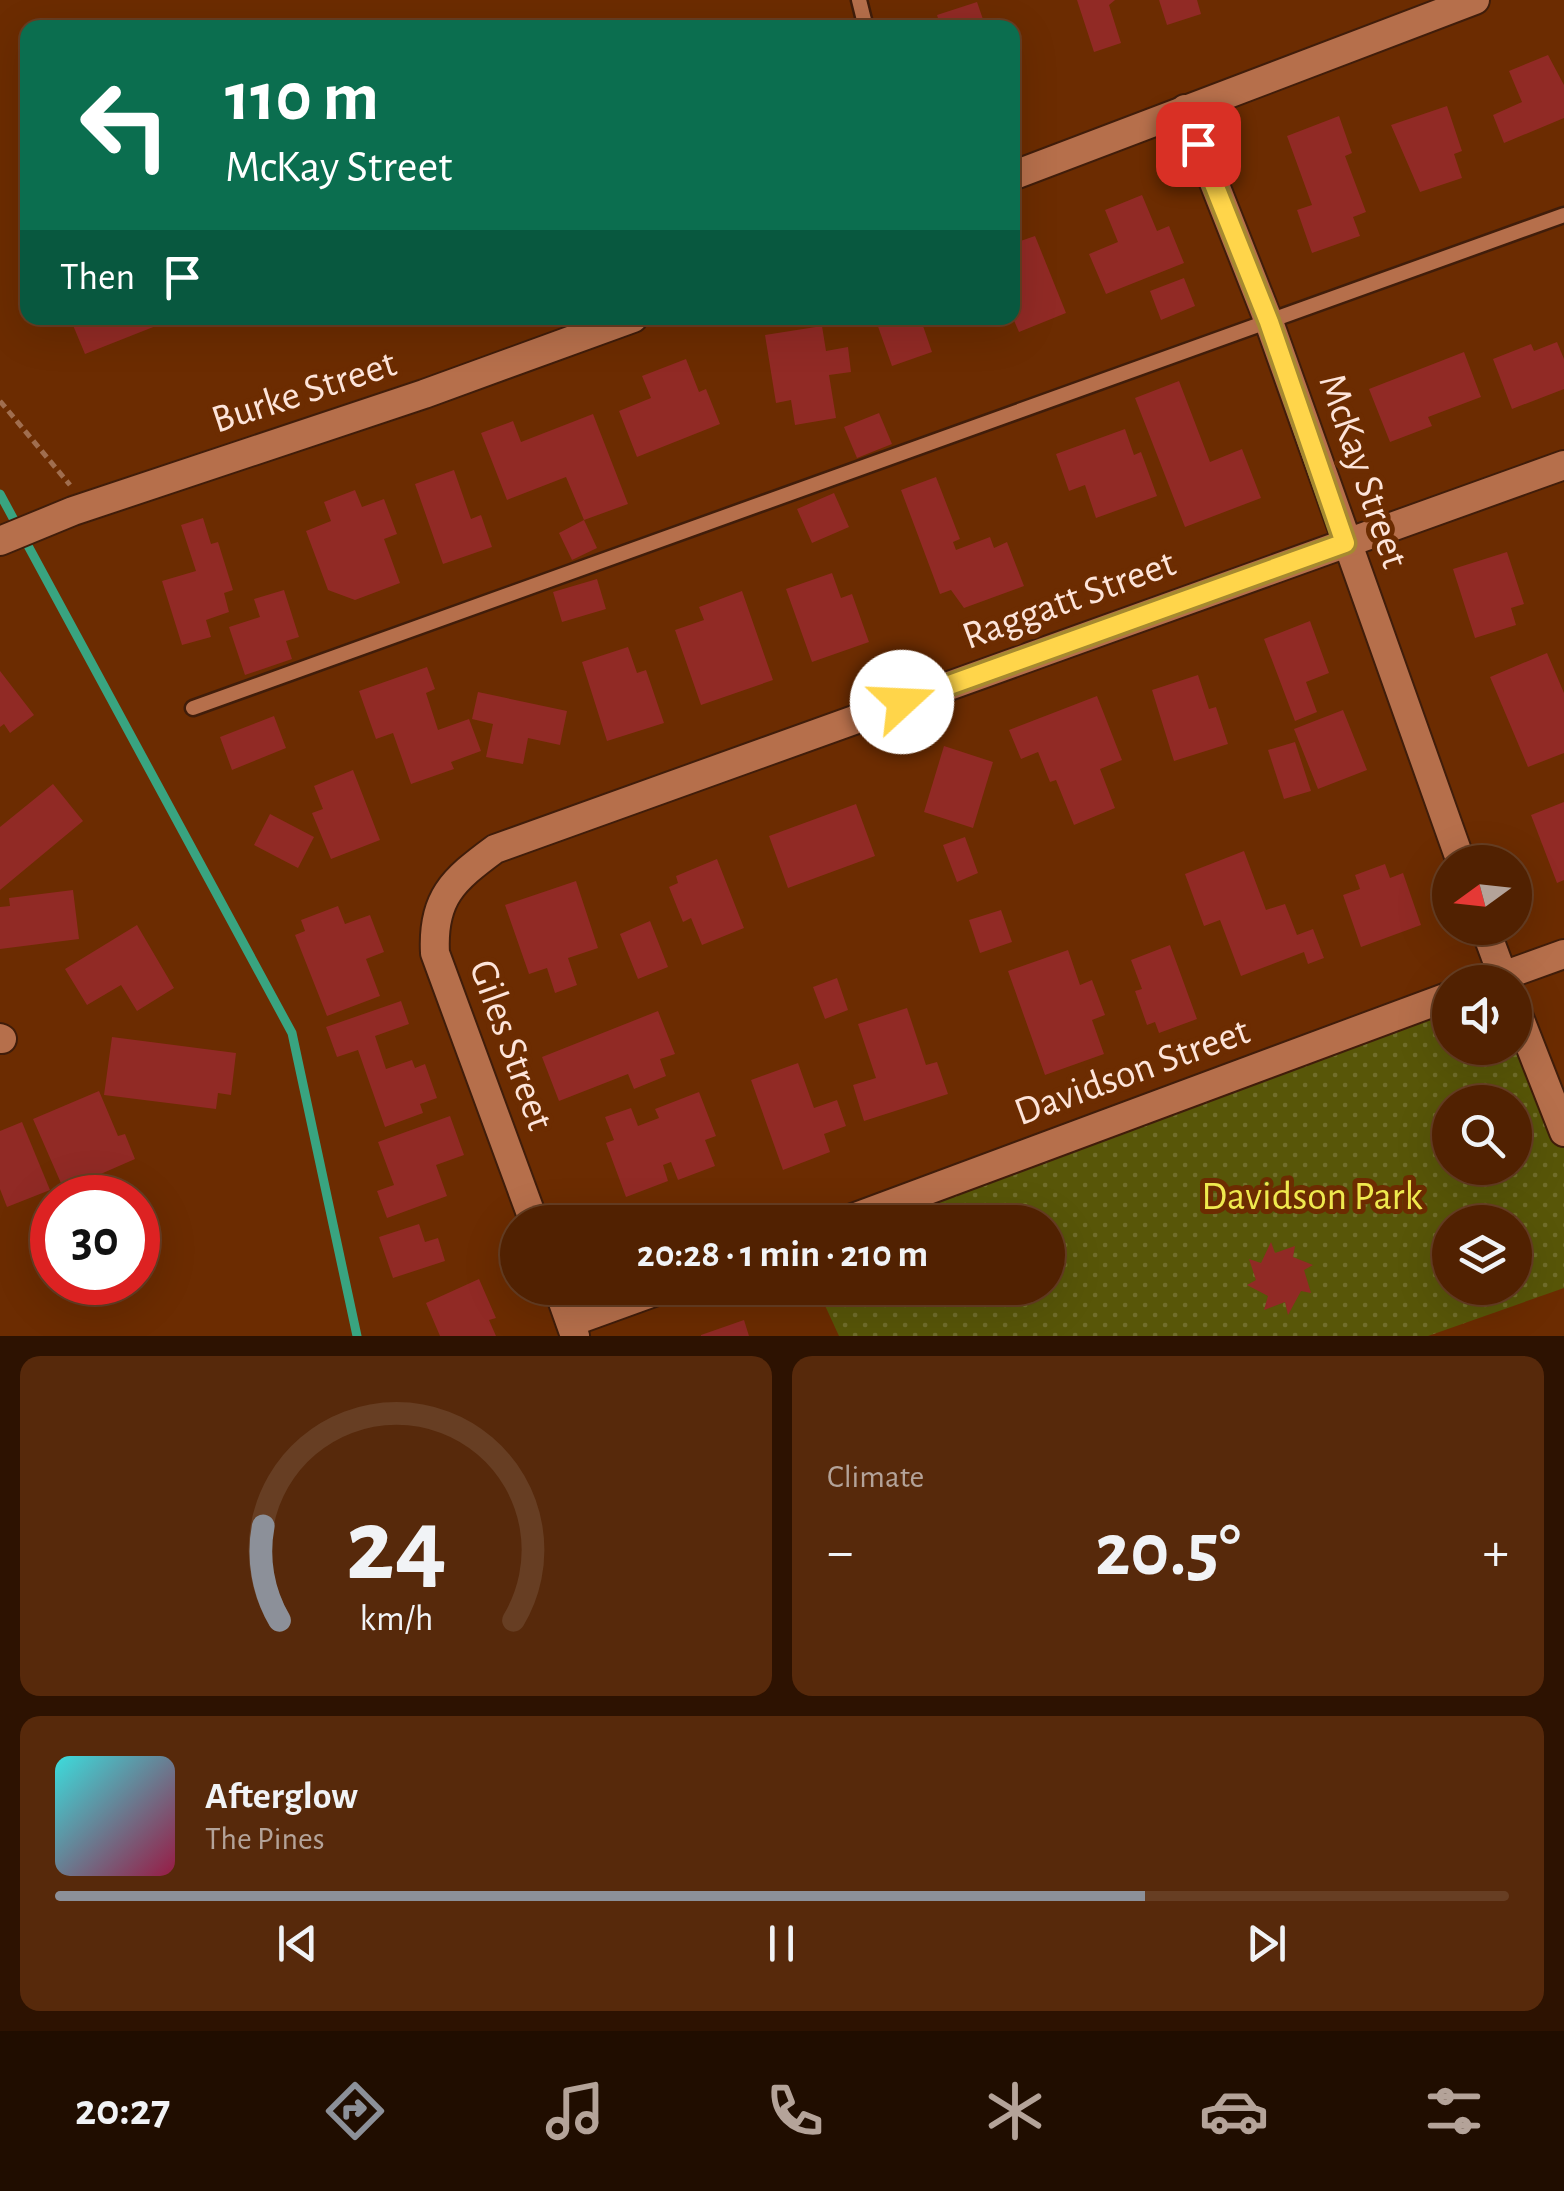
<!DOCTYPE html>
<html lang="en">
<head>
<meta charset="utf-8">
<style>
  :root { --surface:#512101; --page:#57290b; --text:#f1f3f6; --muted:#b4a399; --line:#673e23; --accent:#8c9099 }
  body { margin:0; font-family:"Alegreya Sans",sans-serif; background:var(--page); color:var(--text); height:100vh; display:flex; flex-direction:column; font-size:38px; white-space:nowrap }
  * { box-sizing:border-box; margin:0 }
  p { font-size:32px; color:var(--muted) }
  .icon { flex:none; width:55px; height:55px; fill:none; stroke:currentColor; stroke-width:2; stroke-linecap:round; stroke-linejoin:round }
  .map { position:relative; height:1336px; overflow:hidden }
  .drawer { display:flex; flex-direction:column; gap:20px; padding:20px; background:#2d1201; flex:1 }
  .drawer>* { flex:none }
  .top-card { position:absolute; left:20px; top:20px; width:1000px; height:305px; border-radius:20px; box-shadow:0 10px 40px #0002,0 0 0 2px var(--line); background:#0b6e4f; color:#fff; overflow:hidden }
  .needle { width:65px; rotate:255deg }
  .tools { position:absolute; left:1432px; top:845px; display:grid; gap:20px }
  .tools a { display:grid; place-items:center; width:100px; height:100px; border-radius:50%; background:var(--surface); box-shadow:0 10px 40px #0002,0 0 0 2px var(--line); font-size:50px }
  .speed { position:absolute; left:30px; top:1175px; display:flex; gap:20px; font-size:50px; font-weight:700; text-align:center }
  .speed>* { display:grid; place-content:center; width:130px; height:130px; border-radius:50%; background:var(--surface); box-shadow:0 10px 40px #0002,0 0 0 2px var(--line); line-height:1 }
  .speed .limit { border:15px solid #d22; background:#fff; color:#111 }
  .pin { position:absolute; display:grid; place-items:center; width:85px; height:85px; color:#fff; margin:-42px; border-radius:20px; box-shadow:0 5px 15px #0006 }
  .me { position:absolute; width:110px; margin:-55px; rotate:70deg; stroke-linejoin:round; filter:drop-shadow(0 0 8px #0008) }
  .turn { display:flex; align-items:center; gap:35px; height:210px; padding:0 40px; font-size:45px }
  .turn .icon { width:130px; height:130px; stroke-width:2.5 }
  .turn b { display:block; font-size:70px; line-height:85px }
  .then { display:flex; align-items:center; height:95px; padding:0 40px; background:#0003; gap:20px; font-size:38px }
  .big { font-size:75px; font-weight:700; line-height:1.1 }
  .drawer .card { flex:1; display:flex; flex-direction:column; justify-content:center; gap:15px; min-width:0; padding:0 35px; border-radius:20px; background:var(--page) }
  .drawer .dial { align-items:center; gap:0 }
  .dial svg { height:260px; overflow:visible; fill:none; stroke:var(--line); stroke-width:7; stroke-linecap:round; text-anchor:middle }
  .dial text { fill:var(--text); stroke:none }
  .song { display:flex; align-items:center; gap:30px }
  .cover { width:120px; height:120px; border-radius:15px; background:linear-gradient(135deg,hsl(180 70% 55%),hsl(340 70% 35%)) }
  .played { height:10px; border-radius:5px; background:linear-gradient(90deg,var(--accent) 75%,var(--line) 75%) }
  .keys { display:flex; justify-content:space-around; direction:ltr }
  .heat { display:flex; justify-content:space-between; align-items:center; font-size:55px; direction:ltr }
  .drawer .tiles { flex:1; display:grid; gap:20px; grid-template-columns:1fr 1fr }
  .card:last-child { grid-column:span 2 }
  .trip { position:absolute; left:500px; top:1205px; width:565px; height:100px; border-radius:50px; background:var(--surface); box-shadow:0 10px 40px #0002,0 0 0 2px var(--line); font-weight:700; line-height:100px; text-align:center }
  .menu { display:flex; height:160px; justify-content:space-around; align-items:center; background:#200d00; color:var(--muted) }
  .menu .icon { width:70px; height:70px }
  .menu .selected { color:var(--accent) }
  .menu b { font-size:45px; color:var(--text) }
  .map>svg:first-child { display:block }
</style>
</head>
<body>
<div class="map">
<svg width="1564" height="1336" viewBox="0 0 1564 1336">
  <defs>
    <pattern id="park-dots" width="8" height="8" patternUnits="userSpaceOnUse" patternTransform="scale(2.5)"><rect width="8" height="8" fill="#585608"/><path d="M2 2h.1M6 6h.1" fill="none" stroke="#716e2b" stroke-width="1.8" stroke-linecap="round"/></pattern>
  </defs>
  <rect width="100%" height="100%" fill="#6c2c01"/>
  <path fill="url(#park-dots)" fill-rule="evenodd" d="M1450,996V1048H1515V1007L1564,1132V1288L1428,1336H839L817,1288H1048V1222H842ZM1450,1102H1515V1168H1450ZM1450,1222H1515V1288H1450Z"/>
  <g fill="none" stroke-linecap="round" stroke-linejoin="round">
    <polyline stroke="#39a480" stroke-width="9" points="0,494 292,1033 357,1336"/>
  </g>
  <g fill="#912a25">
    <polygon points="1077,0 1115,0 1109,5 1121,43 1094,52"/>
    <polygon points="1159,0 1197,0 1201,14 1167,25"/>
    <polygon points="977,2 986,28 941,28 937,15"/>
    <polygon points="1548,55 1564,85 1564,118 1504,143 1493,115 1522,102 1509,71"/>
    <polygon points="1447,106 1462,151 1454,154 1462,178 1420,192 1391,125"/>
    <polygon points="1339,116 1352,153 1345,156 1366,212 1353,217 1360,236 1312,253 1297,210 1312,205 1287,136"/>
    <polygon points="1142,195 1157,231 1169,226 1184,263 1106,294 1089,254 1118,242 1105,210"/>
    <polygon points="1035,236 1066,313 1019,332 1012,316 1012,244"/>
    <polygon points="1184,278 1195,306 1161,320 1150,291"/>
    <polygon points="70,318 176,318 85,354"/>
    <polygon points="875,318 935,318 922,323 932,352 892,366"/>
    <polygon points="822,326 826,351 848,347 851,372 829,375 836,418 795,425 791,400 776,403 765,335"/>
    <polygon points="1557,342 1564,359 1564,389 1512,409 1493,359 1531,344 1534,351"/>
    <polygon points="1464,352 1481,397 1428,417 1432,426 1390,442 1369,389"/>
    <polygon points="686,359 699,392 706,389 720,424 637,457 619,411 651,398 642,376"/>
    <polygon points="1179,381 1210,462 1242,449 1261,498 1185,527 1135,398"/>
    <polygon points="879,413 892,444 857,458 844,427"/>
    <polygon points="593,414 628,504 584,520 566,477 507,500 481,433 513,421 521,442"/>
    <polygon points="1125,429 1134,455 1141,452 1157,496 1096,518 1085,485 1069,491 1056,454"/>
    <polygon points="454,470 471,519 481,515 492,547 443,564 415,484"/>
    <polygon points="936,477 960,539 953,542 956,550 990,537 994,548 1007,542 1024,586 964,608 951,590 940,594 901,490"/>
    <polygon points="355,490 362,507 384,499 397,534 384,539 400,583 355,600 328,590 306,531 331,521 324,502"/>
    <polygon points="834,493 849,527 812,543 797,509"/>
    <polygon points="203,518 211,544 218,542 233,590 224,593 229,612 206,620 211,637 182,645 162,581 196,571 181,525"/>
    <polygon points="584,520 597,548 572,560 559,533"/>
    <polygon points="1507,552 1524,604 1511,608 1516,625 1475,638 1453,569"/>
    <polygon points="832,573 841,598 852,594 869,642 812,662 786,589"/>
    <polygon points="597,579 606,609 562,622 553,592"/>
    <polygon points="284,590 299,637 286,641 292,659 245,675 229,627 260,617 254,599"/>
    <polygon points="742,591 773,680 701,705 675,630 704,620 699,607"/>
    <polygon points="1310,621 1329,673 1306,682 1317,712 1295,721 1264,639"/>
    <polygon points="628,647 637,673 646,670 664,723 607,741 582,662"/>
    <polygon points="1547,653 1564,693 1564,753 1528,767 1490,677"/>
    <polygon points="427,667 435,689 426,693 438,730 469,719 481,751 451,762 454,769 411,784 393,733 376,739 359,691"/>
    <polygon points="0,671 34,715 10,733 4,724 0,727"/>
    <polygon points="1198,675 1209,709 1216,707 1228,744 1174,761 1152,690"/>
    <polygon points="478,692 567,711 560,745 528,738 523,764 486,757 493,724 472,719"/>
    <polygon points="1097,696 1122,760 1100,769 1115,808 1074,825 1056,780 1050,782 1038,752 1021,759 1009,730"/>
    <polygon points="1343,710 1367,770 1318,789 1294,729"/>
    <polygon points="274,716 286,748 232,770 220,737"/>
    <polygon points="1295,742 1311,791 1284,799 1268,750"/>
    <polygon points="944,746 993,762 973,828 924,812"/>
    <polygon points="353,770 380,840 331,859 312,813 323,809 314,786"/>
    <polygon points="53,784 83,821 0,890 0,827"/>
    <polygon points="1564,802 1564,880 1557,883 1531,815"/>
    <polygon points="856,804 875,856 788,888 769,836"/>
    <polygon points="270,814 314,837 298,868 254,845"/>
    <polygon points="965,837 978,873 957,882 943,845"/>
    <polygon points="1244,851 1266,910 1285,904 1297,935 1313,929 1324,958 1308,964 1304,952 1241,976 1220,920 1204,926 1185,874"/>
    <polygon points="717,859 744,928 702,945 691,918 683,922 669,887 678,883 676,876"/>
    <polygon points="1385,864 1390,878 1403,873 1421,925 1361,947 1343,895 1360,889 1355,875"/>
    <polygon points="576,881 598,948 568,958 577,985 555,993 547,968 529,974 505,905"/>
    <polygon points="73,890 79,939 0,949 0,907 10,906 9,898"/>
    <polygon points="338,906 345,924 370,915 384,952 366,959 380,996 327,1016 295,935 305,931 301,920"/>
    <polygon points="1001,910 1012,942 980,953 969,920"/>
    <polygon points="650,921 668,967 638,979 620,934"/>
    <polygon points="137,925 174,988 137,1011 121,985 87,1005 65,969"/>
    <polygon points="1170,945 1197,1019 1159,1033 1155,1022 1147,1025 1135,991 1142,989 1131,960"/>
    <polygon points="1068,950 1080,985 1092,980 1105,1015 1092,1020 1104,1054 1045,1075 1008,971"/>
    <polygon points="837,978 848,1010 825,1019 813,987"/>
    <polygon points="401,1001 409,1024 375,1036 386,1069 412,1060 415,1068 425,1064 437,1098 420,1104 423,1113 385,1127 358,1050 337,1057 326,1027"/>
    <polygon points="907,1008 926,1065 937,1062 948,1094 864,1121 853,1085 876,1078 858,1024"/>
    <polygon points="658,1011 675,1054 660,1059 666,1076 634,1089 628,1074 559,1101 542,1057"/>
    <polygon points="112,1037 236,1053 231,1095 218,1093 216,1109 104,1095"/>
    <polygon points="798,1063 814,1108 837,1100 846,1126 824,1134 830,1152 783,1170 751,1080"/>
    <polygon points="99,1091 118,1136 125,1134 135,1159 64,1190 33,1119"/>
    <polygon points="699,1092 716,1136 705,1140 715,1166 678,1180 671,1162 663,1165 668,1181 626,1197 606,1143 614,1140 605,1117 631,1108 638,1126 659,1118 655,1109"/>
    <polygon points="450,1116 464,1155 436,1165 447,1196 387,1218 377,1191 394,1185 378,1142"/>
    <polygon points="22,1122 50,1190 7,1207 0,1189 0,1131"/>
    <polygon points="419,1224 425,1242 438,1238 445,1261 393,1278 379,1237"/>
    <polygon points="1271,1242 1275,1253 1295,1246 1293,1257 1313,1265 1304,1270 1311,1293 1301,1291 1288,1315 1285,1302 1264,1310 1268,1296 1247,1285 1256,1280 1249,1259 1261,1263"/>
    <polygon points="479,1279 496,1318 489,1320 496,1336 440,1336 426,1303"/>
    <polygon points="744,1320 749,1336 701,1336 701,1335"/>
  </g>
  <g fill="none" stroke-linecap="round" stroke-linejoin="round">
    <g stroke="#401d0a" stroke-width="19">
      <g id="lane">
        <polyline points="859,0 866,28"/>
        <polyline points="193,708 1564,215"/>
      </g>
    </g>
    <g stroke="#401d0a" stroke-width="32">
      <g id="street">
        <polyline points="1185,109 1269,322 1461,862"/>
        <polyline points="1012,176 1475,0"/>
        <polyline points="0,541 73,511 424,394 633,318"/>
        <polyline points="1485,928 1505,982"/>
        <polyline points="1486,982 1564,954"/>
        <polyline points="1515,1007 1564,1132"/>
        <polyline points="0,1038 2,1039"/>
        <path d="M534,1222L435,953C432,898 453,880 495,849L1564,465"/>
        <polyline points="842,1222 1450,996"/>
        <polyline points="558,1288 575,1336"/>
        <polyline points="571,1322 665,1288"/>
      </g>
    </g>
    <polyline stroke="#a06e4f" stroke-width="5" stroke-dasharray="8 5" stroke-linecap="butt" points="0,401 70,485"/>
    <use href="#lane" stroke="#b66f4b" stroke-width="14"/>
    <use href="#street" stroke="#b66f4b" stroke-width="28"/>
  </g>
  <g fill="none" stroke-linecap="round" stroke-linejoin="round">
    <g stroke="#a68a30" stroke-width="25">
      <polyline id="route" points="902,702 1345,543 1269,322 1198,144"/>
    </g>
    <use href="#route" stroke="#ffd54a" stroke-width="18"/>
  </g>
  <g text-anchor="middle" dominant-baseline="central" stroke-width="10" stroke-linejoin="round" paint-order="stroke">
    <g font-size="40" fill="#fde4d9" stroke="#6c2c01">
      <text transform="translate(304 392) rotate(-18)">Burke Street</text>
      <text transform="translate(1363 471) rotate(71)">McKay Street</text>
      <text transform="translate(1069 600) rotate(-20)">Raggatt Street</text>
      <text transform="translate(511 1045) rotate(70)">Giles Street</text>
      <text transform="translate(1132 1072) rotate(-20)">Davidson Street</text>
    </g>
    <g font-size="40" fill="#efe94e" stroke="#6c2c01">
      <text x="1312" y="1197">Davidson Park</text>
    </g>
  </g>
</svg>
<div class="tools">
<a><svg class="needle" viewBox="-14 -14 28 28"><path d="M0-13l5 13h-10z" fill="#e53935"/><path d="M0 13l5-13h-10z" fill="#b4a399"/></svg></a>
<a><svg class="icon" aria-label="sound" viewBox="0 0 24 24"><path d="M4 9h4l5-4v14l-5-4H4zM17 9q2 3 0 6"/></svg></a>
<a><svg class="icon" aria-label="search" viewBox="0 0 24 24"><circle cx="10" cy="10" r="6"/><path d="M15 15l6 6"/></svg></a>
<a><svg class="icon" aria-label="layers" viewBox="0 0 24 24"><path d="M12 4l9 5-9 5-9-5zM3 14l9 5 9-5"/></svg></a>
</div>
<div class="speed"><div class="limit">30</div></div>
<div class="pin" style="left:1198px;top:144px;background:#d93025"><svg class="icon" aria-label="arrive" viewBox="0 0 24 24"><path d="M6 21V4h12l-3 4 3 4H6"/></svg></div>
<svg class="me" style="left:902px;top:702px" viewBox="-20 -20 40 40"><circle r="19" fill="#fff"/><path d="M0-13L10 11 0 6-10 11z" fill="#ffd54a"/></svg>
<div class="trip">20:28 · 1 min · 210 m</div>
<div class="top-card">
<div class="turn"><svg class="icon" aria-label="left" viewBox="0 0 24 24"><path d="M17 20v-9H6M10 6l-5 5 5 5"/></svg><div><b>110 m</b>McKay Street</div></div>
<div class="then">Then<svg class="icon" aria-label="arrive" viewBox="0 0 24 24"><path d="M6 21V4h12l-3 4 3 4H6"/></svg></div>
</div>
</div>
<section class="drawer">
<div class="tiles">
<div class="card dial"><svg viewBox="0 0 100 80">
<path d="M14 69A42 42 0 1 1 86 69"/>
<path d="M14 69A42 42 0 0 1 9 40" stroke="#8c9099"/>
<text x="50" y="56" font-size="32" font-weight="700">24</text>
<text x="50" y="72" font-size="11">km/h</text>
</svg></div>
<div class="card"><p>Climate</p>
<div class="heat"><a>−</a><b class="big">20.5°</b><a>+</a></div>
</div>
<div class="card">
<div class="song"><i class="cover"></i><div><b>Afterglow</b><p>The Pines</p></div></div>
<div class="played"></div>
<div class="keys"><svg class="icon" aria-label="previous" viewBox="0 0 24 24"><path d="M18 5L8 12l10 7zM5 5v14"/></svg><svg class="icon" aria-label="pause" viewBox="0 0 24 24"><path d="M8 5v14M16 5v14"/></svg><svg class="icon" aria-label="next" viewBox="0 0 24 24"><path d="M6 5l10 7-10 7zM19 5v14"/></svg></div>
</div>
</div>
</section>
<nav class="menu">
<b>20:27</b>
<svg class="icon selected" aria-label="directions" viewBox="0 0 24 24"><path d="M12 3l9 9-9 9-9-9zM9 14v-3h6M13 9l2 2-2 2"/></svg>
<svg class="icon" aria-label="music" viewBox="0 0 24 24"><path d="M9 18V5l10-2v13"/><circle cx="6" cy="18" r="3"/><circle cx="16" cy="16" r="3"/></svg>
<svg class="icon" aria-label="phone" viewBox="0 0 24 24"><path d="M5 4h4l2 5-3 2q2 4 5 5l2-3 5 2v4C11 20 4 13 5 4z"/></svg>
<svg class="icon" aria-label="climate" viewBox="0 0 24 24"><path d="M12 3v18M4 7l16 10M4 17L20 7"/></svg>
<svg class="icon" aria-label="car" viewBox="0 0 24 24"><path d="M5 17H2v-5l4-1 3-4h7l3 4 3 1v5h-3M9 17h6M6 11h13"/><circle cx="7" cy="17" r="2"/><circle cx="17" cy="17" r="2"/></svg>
<svg class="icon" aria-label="filters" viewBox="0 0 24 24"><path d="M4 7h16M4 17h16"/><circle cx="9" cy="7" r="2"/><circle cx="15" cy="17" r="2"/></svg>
</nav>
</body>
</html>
